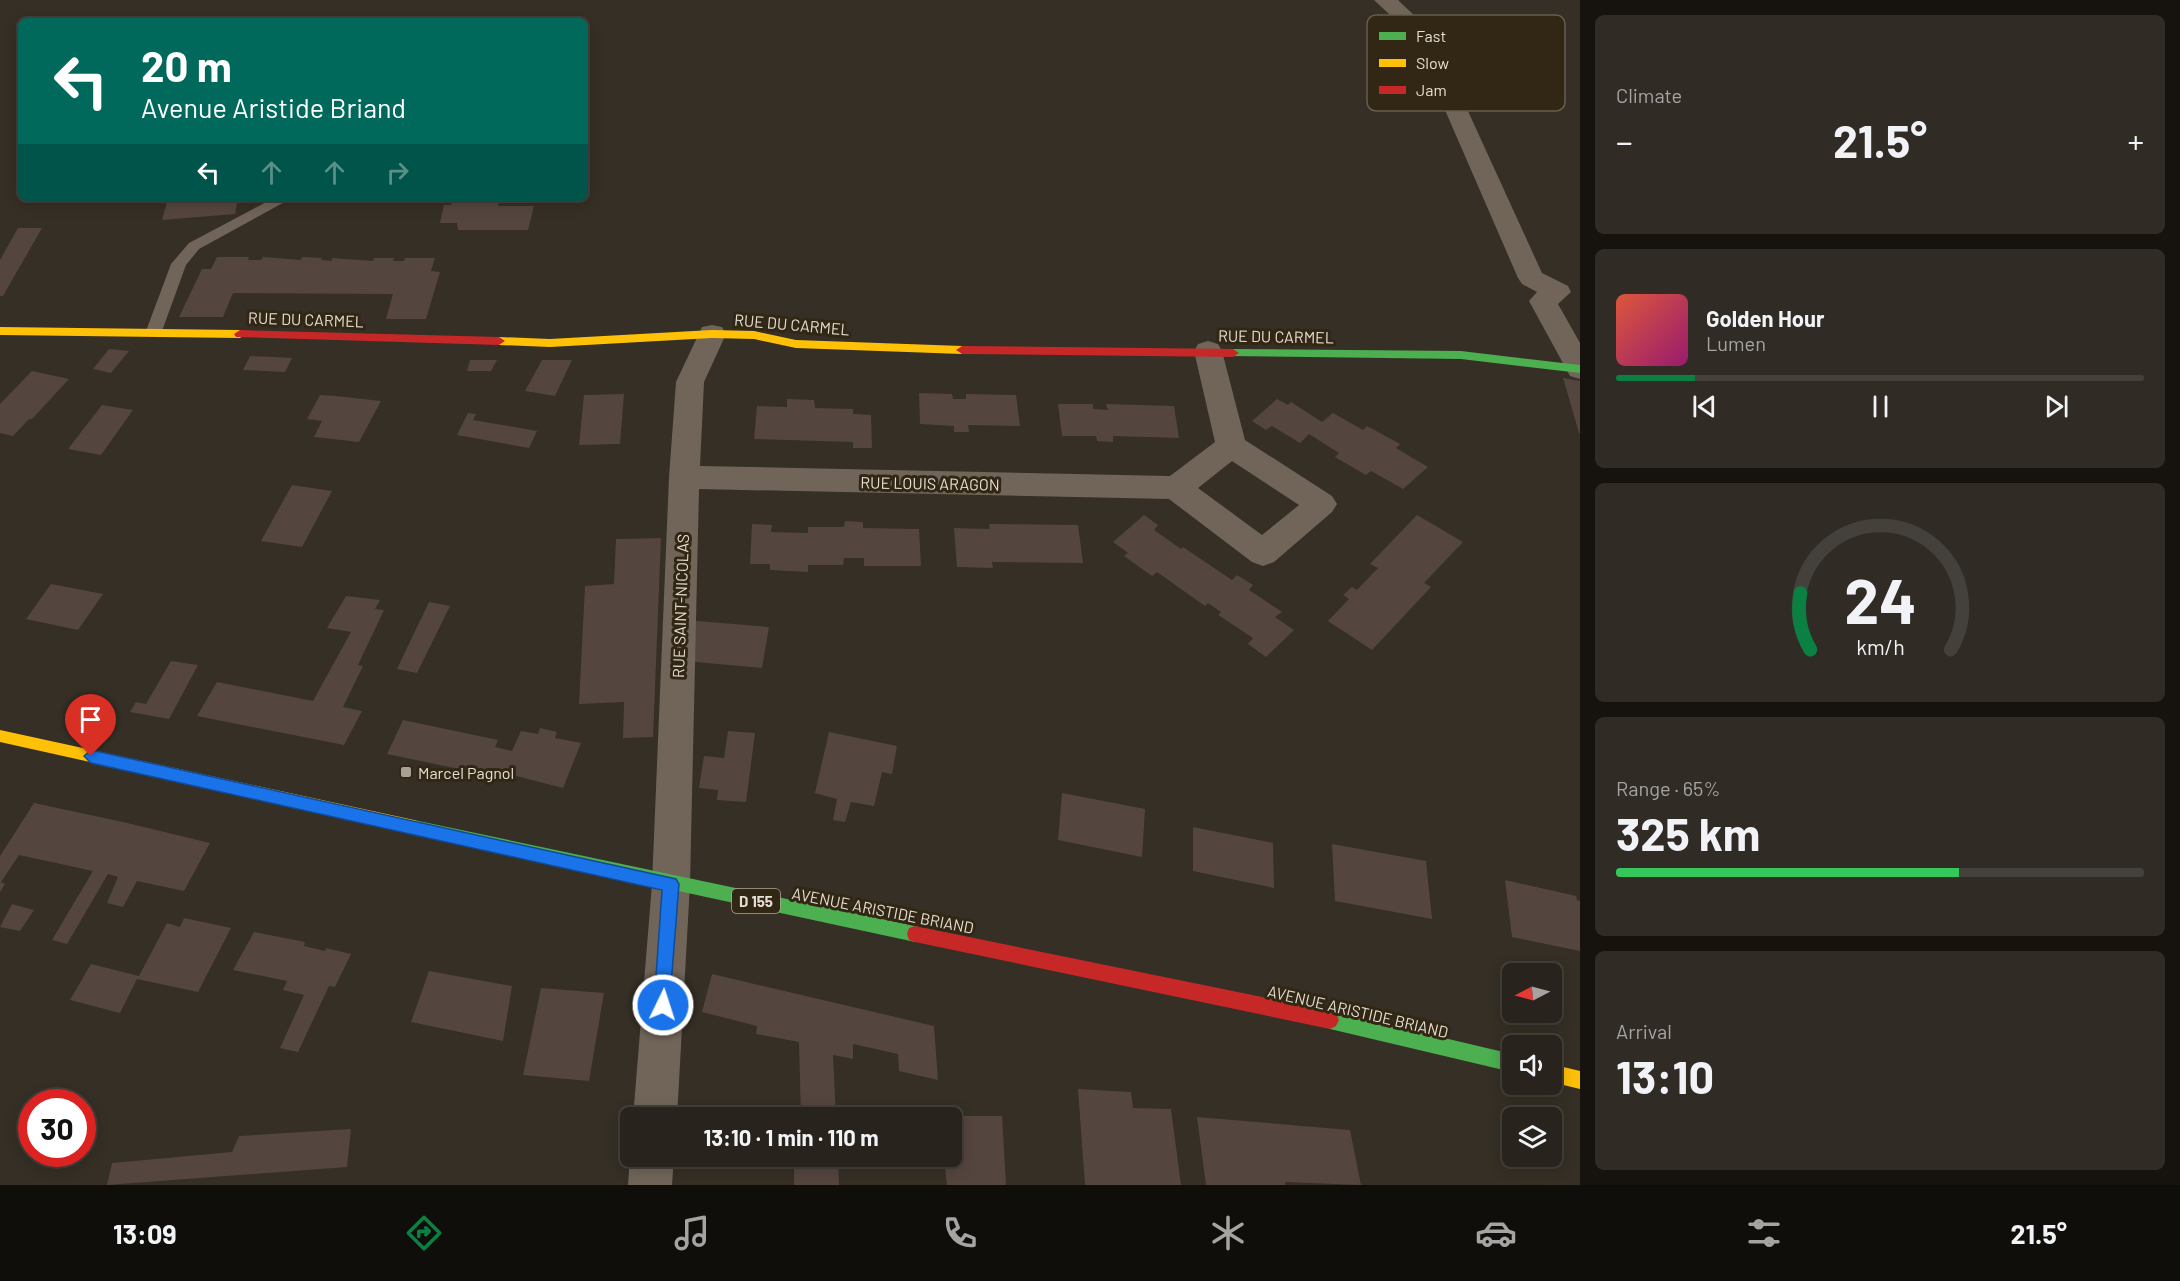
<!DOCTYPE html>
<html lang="en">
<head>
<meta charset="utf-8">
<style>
  :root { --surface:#28231c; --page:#302b25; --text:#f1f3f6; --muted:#a5a4a3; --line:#44403b; --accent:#0b8043 }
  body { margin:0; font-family:Barlow,sans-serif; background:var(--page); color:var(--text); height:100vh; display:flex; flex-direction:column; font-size:22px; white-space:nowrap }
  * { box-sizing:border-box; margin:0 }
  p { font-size:20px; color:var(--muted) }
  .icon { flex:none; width:33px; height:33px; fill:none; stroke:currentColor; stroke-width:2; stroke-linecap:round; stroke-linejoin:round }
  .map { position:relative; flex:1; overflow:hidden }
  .sheet { display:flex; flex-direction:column; gap:15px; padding:15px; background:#16130f; width:600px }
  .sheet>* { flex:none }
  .guide { position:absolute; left:18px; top:18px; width:570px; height:183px; border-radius:9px; box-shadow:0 3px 15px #0003,0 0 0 2px var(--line); background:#00695c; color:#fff; overflow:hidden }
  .needle { width:39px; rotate:264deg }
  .buttons { position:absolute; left:1502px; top:963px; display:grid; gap:12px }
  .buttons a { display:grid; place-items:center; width:60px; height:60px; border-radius:9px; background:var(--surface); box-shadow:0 3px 15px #0003,0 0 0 2px var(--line); font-size:30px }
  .speed { position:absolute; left:18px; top:1089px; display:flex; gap:12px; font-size:30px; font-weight:700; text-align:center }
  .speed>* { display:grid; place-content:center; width:78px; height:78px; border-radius:50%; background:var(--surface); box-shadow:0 3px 15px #0003,0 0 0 2px var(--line); line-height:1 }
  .speed .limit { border:9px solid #d22; background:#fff; color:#111 }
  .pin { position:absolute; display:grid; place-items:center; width:51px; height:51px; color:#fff; margin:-62px -26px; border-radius:50% 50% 50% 0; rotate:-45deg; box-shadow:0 0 6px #0007 }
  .pin .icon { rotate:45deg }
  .me { position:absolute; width:66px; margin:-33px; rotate:4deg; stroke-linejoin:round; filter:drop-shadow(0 0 4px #0008) }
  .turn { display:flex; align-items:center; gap:21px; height:126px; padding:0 24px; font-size:27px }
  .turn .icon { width:78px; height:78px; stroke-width:2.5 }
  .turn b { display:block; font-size:42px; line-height:51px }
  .lanes { display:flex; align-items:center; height:57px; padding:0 24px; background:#0003; justify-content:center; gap:30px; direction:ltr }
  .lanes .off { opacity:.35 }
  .big { font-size:45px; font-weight:700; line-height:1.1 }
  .sheet .card { flex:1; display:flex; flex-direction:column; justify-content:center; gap:9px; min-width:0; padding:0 21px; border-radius:9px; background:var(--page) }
  .sheet .dial { align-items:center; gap:0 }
  .dial svg { height:156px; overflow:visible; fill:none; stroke:var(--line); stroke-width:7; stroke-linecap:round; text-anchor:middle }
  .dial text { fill:var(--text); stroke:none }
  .song { display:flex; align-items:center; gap:18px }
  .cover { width:72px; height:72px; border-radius:9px; background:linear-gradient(135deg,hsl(10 70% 55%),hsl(320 70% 35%)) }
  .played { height:6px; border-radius:3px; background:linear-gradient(90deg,var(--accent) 15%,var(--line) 15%) }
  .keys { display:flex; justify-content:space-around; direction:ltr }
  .heat { display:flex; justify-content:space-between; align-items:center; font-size:33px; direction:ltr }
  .charge { height:9px; border-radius:4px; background:linear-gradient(90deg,#34c759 65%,var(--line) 0) }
  .trip { position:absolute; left:620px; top:1107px; width:342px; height:60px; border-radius:9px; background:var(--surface); box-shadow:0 3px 15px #0003,0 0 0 2px var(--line); font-weight:700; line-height:60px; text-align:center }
  .dock { display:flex; height:96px; justify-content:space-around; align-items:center; background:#100e0b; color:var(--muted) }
  .dock .icon { width:42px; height:42px }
  .dock .current { color:var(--accent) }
  .dock b { font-size:27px; color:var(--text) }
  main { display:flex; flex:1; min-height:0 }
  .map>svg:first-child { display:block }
</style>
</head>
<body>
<main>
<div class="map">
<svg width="1580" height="1185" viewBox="0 0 1580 1185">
  <rect width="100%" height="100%" fill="#352f25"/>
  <g fill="#55453f">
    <polygon points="217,198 238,198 235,214 162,220 167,202"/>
    <polygon points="454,198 500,198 498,206 534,206 528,230 458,230 457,223 440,223 444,205 451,205"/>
    <polygon points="18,228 42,228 3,296 0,296 0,260"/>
    <polygon points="217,257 249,257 248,260 261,260 263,257 301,260 302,257 322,258 321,260 332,261 332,258 373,261 374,258 394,258 393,261 404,261 405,258 435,258 431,271 440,272 426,319 386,319 393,294 233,293 223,317 179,317 202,269 211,269"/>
    <polygon points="109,349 129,351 111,373 93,369"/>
    <polygon points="250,356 274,357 292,358 285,372 243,370"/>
    <polygon points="470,360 497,360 491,371 467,371"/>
    <polygon points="542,360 572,360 555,396 525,391"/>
    <polygon points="32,371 69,379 32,419 29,419 13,436 0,433 0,404"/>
    <polygon points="1563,378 1580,381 1580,433 1579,433"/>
    <polygon points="919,393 952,394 953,399 966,399 966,394 1016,395 1020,426 968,425 969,432 954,432 954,426 920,424"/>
    <polygon points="624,394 620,444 579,445 584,395"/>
    <polygon points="320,395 336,396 381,401 359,442 314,437 322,421 307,419"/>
    <polygon points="787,399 814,400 815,408 853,409 853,414 871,415 872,448 853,448 853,442 754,439 757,406 787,407"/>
    <polygon points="1277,399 1288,405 1291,402 1322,422 1333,413 1363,430 1367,426 1400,444 1396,448 1428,467 1403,489 1371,471 1366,475 1335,457 1339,453 1309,434 1300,443 1272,426 1266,430 1252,421"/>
    <polygon points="1058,404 1093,404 1093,409 1108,410 1106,404 1174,406 1179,438 1113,436 1113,442 1097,441 1096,436 1062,436"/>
    <polygon points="102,405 133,410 101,455 68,449"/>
    <polygon points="468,413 476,414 473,420 537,431 529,448 457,435"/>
    <polygon points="292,485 332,491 302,547 261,541"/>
    <polygon points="1144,515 1158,525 1154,530 1181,549 1183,547 1232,580 1237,575 1253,585 1249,590 1282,612 1275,617 1294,630 1266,657 1248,644 1253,638 1218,615 1221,612 1208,603 1205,606 1157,572 1152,576 1124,556 1128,553 1113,542"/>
    <polygon points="1417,515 1463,542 1424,583 1431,587 1372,650 1328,621 1349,599 1343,595 1352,587 1357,590 1378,568 1370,564"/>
    <polygon points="845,521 863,522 863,528 919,529 921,566 864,566 864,558 844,558 843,565 808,565 808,572 770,570 770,564 750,564 752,524 772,525 771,532 808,533 808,527 844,527"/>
    <polygon points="989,524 1078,525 1083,563 992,562 993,568 957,567 954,528 990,529"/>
    <polygon points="661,538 653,737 623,738 624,702 579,704 585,586 614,584 616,539"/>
    <polygon points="51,584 103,594 78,630 26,619"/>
    <polygon points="346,596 380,600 375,609 384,610 358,665 363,666 343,707 362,711 344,745 197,716 217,682 313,701 351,632 327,628"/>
    <polygon points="429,602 450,606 417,673 397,669"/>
    <polygon points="685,620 769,627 762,668 685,661"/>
    <polygon points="171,661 198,665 169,719 130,712 136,702 146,704"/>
    <polygon points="403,720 498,740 495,747 512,751 521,731 538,734 540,728 557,732 555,738 581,743 563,788 486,768 483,774 387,754"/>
    <polygon points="728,731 755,733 746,802 717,800 718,790 699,788 704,756 724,758"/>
    <polygon points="829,732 897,746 892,774 882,772 874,806 851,802 845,822 833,820 837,799 815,793"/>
    <polygon points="1062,793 1145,809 1142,857 1058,840"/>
    <polygon points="34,803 123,822 210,843 184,891 137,881 123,907 107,903 118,877 108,874 67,944 52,940 93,871 19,855 1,882 5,884 0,892 0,856"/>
    <polygon points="1193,827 1273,843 1274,888 1193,871"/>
    <polygon points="1332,844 1426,861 1432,919 1335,901"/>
    <polygon points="1505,880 1576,896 1577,900 1580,901 1580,951 1512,937"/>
    <polygon points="12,904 34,910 20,931 0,927"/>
    <polygon points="184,918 231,928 198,992 137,979 120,1013 70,1000 91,964 139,976 167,923 180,927"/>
    <polygon points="254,932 305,942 304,946 325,951 326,948 351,954 335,987 329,986 298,1052 280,1048 304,995 283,990 287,981 233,970"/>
    <polygon points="429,971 512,986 503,1041 411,1022"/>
    <polygon points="712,974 934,1026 938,1080 899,1071 898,1054 853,1044 853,1059 833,1055 836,1118 801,1118 799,1042 756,1034 757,1026 702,1012"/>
    <polygon points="541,988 604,993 589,1081 523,1075"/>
    <polygon points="1078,1089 1131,1092 1133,1108 1171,1109 1181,1185 1085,1185"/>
    <polygon points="951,1116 1002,1116 1006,1185 947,1185 945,1168 925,1168 924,1156 951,1156"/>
    <polygon points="1197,1117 1350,1130 1361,1185 1285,1182 1285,1185 1206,1185"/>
    <polygon points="351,1129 347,1167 107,1185 112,1163 232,1152 239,1136"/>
    <polygon points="794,1156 838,1156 839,1185 794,1185"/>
  </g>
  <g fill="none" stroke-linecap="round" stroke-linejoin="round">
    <polygon fill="#706558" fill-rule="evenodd" points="274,198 292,198 199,249 186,265 162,331 154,337 148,335 146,331 171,264 189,243"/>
    <g fill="#706558" fill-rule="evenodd">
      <polygon points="1374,0 1398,0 1422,23 1457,87 1542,273 1568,286 1571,292 1558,304 1580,343 1580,379 1570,376 1529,301 1537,292 1522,284 1518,278 1435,87 1402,26"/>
      <path d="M712,325L722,327L726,334L704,382L700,466L1170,476L1215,442L1194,351L1198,344L1208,341L1218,344L1222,351L1245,440L1332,496L1337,504L1332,512L1274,562L1263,566L1252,562L1169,499L699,489L690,884L677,1118H633L652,884L669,477L676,382L702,327ZM1232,461L1299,505L1262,535L1198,488Z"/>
      <polygon points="630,1156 674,1156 672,1185 628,1185"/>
    </g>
    <g fill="#4caf50" fill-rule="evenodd">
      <polygon points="1233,349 1461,351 1580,365 1580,373 1461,359 1229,356 1227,353 1229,350"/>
      <polygon points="414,820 915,926 921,928 923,934 921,940 915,942 414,834 409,832 406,827 409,822"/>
      <polygon points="1330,1011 1512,1054 1512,1072 1330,1029 1324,1026 1321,1020 1324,1014"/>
    </g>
    <g fill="#ffc107" fill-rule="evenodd">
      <polygon points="0,327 240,330 246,334 240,338 0,335"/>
      <polygon points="712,330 754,331 796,340 962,346 968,350 962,354 796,348 754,339 712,338 550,347 499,345 493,341 499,337 550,339"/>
      <polygon points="0,730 414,820 419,822 422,827 419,832 414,834 0,742"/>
      <polygon points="1551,1064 1580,1071 1580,1089 1551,1082"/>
    </g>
    <g fill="#c62828" fill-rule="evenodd">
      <polygon points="240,330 499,337 505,341 499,345 236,337 234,334"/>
      <polygon points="962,346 1233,349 1239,353 1233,357 962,354 956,350"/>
      <polygon points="915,926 1330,1011 1336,1014 1339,1020 1336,1026 1330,1029 915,942 909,940 907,934 909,928"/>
    </g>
  </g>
  <polygon fill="#1a73e8" stroke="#114b97" stroke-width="1.5" points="91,750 676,879 679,884 669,1011 663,1014 657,1011 654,1005 662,890 91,763 84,756"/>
  <rect fill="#a7a195" stroke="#312714" stroke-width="2" x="400" y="766" width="12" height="12" rx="3"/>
  <g text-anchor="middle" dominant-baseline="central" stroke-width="6" stroke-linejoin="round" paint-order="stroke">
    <rect fill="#312714" stroke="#afa799" stroke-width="1.5" x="732" y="889" width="48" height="24" rx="4.5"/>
    <g font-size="15" font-weight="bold" fill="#e5ded2">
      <text x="756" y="901">D 155</text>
    </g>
    <g font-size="16" fill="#e5ded2" stroke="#312714">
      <text transform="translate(306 319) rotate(2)">RUE DU CARMEL</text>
      <text transform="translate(792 324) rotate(5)">RUE DU CARMEL</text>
      <text transform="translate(1276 336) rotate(1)">RUE DU CARMEL</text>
      <text transform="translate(930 483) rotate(1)">RUE LOUIS ARAGON</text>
      <text transform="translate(680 606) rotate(-88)">RUE SAINT-NICOLAS</text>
      <text transform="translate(883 910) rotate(11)">AVENUE ARISTIDE BRIAND</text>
      <text transform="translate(1358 1011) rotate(13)">AVENUE ARISTIDE BRIAND</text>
    </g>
    <g font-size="16" fill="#e5ded2" stroke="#312714" text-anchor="start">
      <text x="418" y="772">Marcel Pagnol</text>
    </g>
  </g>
  <rect x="1367" y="15" width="198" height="96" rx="9" fill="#312714" stroke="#675e4d" stroke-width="1.5"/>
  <rect x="1379" y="32" width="27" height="8" fill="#4caf50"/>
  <rect x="1379" y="59" width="27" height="8" fill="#ffc107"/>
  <rect x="1379" y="86" width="27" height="8" fill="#c62828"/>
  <g font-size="16" fill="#e5ded2">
    <text x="1416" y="42">Fast</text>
    <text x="1416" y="69">Slow</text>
    <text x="1416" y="96">Jam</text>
  </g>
</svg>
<div class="buttons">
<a><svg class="needle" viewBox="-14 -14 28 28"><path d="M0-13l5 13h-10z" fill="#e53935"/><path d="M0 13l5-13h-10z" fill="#a5a4a3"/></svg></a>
<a><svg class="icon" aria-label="sound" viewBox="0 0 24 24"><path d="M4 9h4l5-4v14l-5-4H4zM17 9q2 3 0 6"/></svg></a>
<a><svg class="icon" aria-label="layers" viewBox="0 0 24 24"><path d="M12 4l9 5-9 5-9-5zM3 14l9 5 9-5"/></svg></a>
</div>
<div class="speed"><div class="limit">30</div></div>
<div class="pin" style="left:91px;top:756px;background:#d93025"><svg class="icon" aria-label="arrive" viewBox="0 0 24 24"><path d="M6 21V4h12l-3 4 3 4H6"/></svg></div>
<svg class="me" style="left:663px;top:1005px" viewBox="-20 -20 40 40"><circle r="17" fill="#1a73e8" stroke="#fff" stroke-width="3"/><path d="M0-11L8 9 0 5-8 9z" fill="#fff"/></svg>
<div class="trip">13:10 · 1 min · 110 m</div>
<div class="guide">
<div class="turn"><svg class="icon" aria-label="left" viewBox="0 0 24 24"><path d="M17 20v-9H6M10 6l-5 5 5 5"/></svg><div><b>20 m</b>Avenue Aristide Briand</div></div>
<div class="lanes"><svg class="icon" aria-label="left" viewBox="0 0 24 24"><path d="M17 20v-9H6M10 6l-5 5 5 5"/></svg><svg class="icon off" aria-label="ahead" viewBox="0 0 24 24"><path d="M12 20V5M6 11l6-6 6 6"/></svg><svg class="icon off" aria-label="ahead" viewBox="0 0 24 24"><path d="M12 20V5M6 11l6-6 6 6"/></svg><svg class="icon off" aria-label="right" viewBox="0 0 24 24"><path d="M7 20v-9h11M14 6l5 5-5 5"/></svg></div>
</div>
</div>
<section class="sheet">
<div class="card"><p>Climate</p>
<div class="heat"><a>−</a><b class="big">21.5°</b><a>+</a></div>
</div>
<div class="card">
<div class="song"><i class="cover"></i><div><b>Golden Hour</b><p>Lumen</p></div></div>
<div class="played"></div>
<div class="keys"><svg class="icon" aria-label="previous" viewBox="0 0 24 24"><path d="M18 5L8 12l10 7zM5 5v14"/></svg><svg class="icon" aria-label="pause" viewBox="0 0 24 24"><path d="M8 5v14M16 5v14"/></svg><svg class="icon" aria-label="next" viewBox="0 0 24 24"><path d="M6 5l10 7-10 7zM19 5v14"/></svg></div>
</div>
<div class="card dial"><svg viewBox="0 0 100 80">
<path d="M14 69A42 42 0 1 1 86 69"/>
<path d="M14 69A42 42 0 0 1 9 40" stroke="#0b8043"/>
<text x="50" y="56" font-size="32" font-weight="700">24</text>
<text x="50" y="72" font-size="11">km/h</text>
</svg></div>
<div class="card"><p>Range · 65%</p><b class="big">325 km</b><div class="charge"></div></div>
<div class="card"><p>Arrival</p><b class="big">13:10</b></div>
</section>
</main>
<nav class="dock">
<b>13:09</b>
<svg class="icon current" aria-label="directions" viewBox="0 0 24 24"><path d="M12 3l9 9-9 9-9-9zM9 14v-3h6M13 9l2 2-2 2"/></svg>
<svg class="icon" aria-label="music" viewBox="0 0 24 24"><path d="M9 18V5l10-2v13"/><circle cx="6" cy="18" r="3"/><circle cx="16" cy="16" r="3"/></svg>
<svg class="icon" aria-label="phone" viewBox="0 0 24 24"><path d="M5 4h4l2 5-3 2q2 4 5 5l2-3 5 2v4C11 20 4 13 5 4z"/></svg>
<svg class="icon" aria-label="climate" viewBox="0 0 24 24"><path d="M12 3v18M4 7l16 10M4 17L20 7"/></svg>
<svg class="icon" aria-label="car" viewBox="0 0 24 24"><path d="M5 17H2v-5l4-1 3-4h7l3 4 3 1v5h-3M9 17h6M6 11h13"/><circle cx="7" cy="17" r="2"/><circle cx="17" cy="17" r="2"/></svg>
<svg class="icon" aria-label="filters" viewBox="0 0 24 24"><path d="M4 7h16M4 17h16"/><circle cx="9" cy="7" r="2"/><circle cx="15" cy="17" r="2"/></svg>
<b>21.5°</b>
</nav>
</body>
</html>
